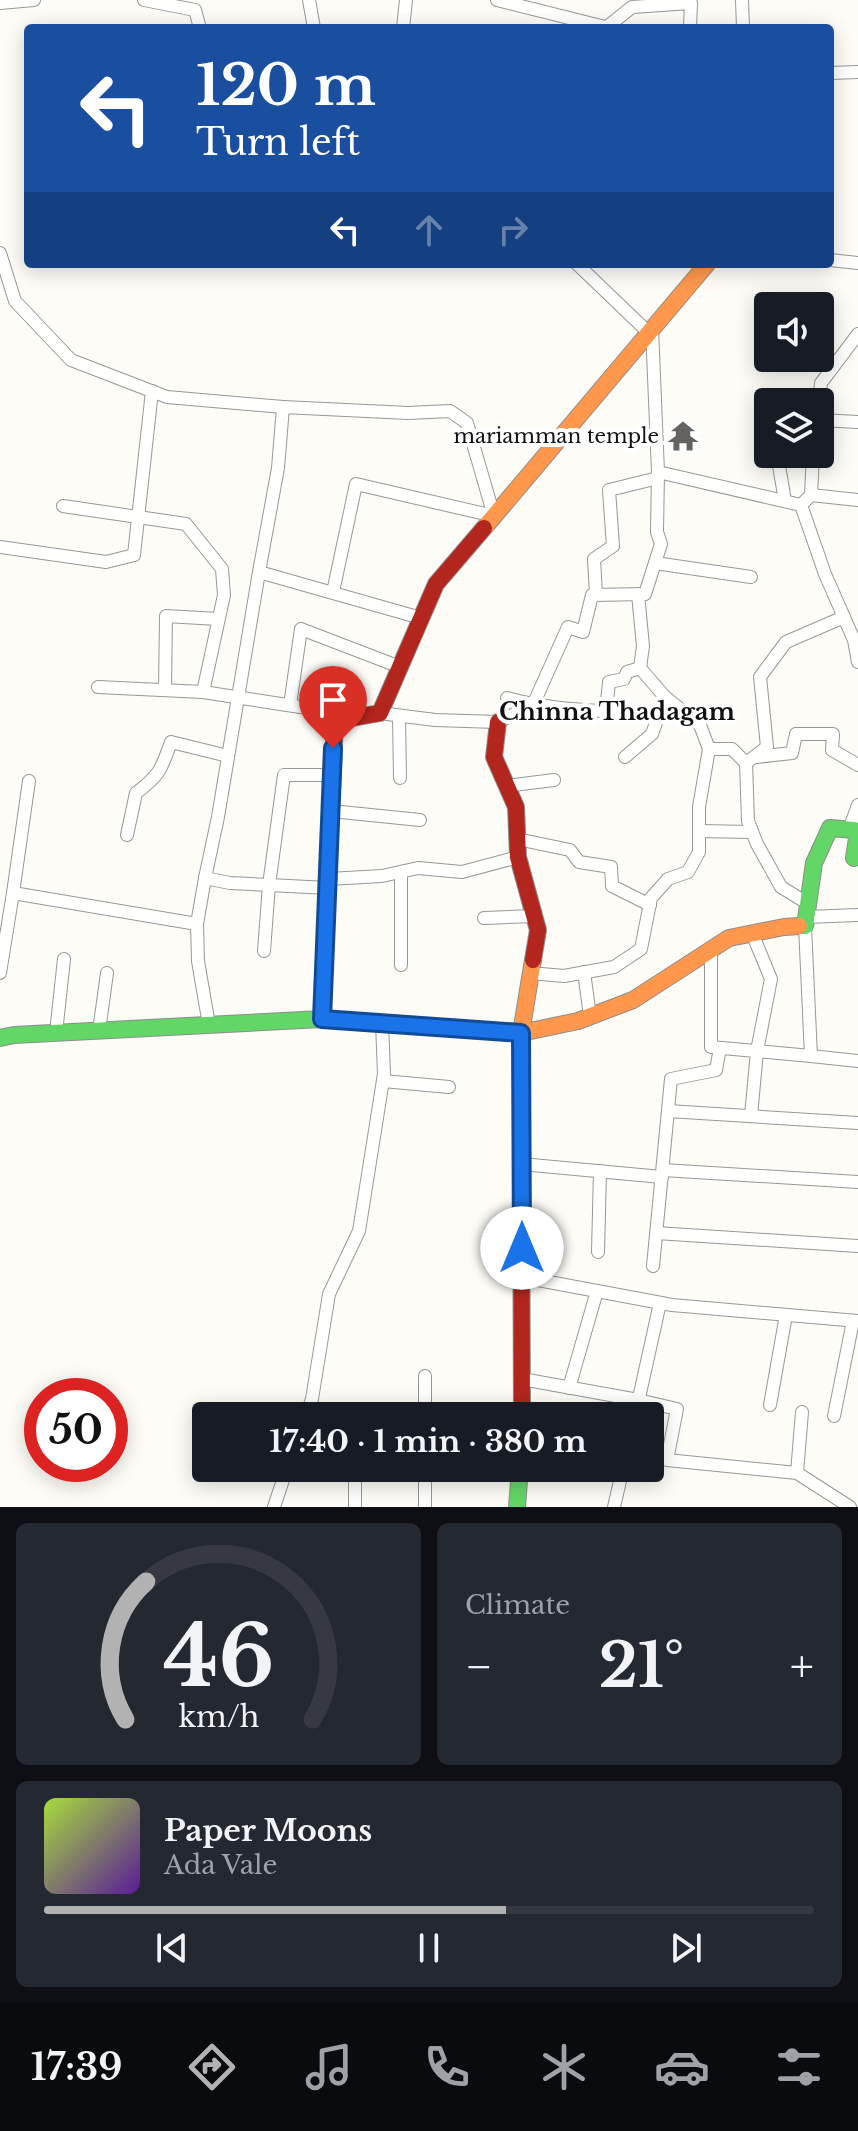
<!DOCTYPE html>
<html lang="en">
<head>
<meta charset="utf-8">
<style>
  :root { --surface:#171b24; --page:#242831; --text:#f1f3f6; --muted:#9ea1a6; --line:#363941; --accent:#b2b2b3 }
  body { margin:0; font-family:"Libre Baskerville",serif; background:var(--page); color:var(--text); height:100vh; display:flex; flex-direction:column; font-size:30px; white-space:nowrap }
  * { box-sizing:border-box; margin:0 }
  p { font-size:26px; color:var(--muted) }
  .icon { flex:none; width:44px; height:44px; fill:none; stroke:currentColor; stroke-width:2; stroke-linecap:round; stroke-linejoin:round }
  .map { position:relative; height:1507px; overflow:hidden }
  .side { display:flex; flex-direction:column; gap:16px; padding:16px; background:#0d0f14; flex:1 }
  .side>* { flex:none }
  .hud { position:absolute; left:24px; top:24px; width:810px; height:244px; border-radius:8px; box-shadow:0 4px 20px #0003; background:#1a4fa0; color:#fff; overflow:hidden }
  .buttons { position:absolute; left:754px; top:292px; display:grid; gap:16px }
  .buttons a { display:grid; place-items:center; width:80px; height:80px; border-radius:8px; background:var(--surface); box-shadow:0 4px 20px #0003; font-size:40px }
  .speed { position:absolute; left:24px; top:1378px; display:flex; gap:16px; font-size:40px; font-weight:700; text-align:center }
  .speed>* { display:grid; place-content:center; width:104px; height:104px; border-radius:50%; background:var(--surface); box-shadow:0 4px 20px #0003; line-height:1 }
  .speed .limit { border:12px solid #d22; background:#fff; color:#111 }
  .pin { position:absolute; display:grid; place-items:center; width:68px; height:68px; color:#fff; margin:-82px -34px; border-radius:50% 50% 50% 0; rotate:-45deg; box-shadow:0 0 8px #0007 }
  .pin .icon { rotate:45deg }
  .me { position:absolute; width:88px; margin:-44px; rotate:0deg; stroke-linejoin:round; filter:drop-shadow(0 0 6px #0008) }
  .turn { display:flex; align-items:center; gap:28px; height:168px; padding:0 40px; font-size:36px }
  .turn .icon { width:104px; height:104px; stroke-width:2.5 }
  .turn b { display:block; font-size:56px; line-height:68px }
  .lanes { display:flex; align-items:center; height:76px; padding:0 40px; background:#0003; justify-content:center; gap:40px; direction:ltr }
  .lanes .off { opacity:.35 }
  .big { font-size:60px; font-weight:700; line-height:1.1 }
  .side .card { flex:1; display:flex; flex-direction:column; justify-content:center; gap:12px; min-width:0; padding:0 28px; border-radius:12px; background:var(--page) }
  .side .dial { align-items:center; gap:0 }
  .dial svg { height:208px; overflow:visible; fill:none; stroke:var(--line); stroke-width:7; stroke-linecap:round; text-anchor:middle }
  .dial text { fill:var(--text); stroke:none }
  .song { display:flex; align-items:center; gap:24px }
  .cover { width:96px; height:96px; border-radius:12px; background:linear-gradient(135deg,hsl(80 70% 55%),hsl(270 70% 35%)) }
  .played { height:8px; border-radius:4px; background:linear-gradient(90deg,var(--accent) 60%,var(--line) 60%) }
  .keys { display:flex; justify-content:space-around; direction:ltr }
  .heat { display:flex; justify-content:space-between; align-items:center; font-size:44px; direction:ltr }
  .side .tiles { flex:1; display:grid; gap:16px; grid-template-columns:1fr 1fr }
  .card:last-child { grid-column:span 2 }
  .trip { position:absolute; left:192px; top:1402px; width:472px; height:80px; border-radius:8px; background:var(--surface); box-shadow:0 4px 20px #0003; font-weight:700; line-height:80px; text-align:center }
  .tab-bar { display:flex; height:128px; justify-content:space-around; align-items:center; background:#090b0e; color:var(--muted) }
  .tab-bar .icon { width:56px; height:56px }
  .tab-bar .current { color:var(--accent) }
  .tab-bar b { font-size:36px; color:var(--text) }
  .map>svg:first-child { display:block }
</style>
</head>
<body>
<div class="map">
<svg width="858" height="1507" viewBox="0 0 858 1507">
  <rect width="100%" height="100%" fill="#fdfcf7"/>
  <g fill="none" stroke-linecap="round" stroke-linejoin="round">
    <g stroke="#979795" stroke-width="14">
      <g id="street">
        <polyline points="144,0 195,10 200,28"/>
        <polyline points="309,0 314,28"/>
        <polyline points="497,0 609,28"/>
        <polyline points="742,0 743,28"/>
        <polyline points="0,3 34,0"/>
        <polyline points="607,27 632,7 691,3 690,28"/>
        <polyline points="403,28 406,0"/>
        <polyline points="830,73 858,72"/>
        <polyline points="0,253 15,301 71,360 167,397 283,407"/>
        <polyline points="830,260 858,263"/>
        <polyline points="577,264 649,333"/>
        <polyline points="652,329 658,472 801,505 825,574 854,640 858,662"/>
        <polyline points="819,402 821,383 858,334"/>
        <polyline points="820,420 858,422"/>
        <polyline points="762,426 768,437"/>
        <polyline points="777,454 785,501"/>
        <polyline points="811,495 813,454"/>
        <polyline points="801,505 811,495 858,500"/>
        <polyline points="63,506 186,524 222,569 224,595 203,692"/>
        <polyline points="0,547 106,562 134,555 152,391"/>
        <polyline points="655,563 751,577"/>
        <polyline points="259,572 278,468 283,407 408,413 450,411 467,423 494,516 356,484 333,592"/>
        <polyline points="596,594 594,559 613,546 609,490 658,478"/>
        <polyline points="638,594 643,646 640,668"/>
        <polyline points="98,687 203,692 313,709 335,721"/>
        <polyline points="165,689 166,616 218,619"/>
        <path d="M507,698C540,707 572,710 606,711L609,682L624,679L627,672L640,668L665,697L700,725L709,749"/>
        <polyline points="290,705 301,629 400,667"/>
        <polyline points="380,713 435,720 498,722 533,705 568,627 583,632 592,595 645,594 661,544 657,532 658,472"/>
        <polyline points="399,716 400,778"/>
        <polyline points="625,757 652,734 665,697"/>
        <polyline points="756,757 792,753 796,734 833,734 832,750 858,765"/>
        <polyline points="746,763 767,747 760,677 786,642 844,617"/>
        <polyline points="506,786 554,780"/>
        <polyline points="331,811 420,820"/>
        <polyline points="849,830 858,805"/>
        <polyline points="699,831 752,832"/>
        <path d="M127,835L136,793C160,775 161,770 171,742L228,756"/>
        <polyline points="517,839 570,850 579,862 611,867 612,886 650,905"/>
        <polyline points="401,872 401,965"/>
        <polyline points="205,878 197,924 198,961 209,1025"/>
        <polyline points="328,879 382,876 418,868 462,872 518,857"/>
        <polyline points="328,888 230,883 205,878 218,817 259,572 421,618"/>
        <polyline points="13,893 29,781"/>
        <polyline points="806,917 858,915"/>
        <polyline points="484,918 534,916"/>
        <polyline points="805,926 811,1056 858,1061"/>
        <polyline points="711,949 711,1047 811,1056"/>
        <polyline points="264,951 269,885 284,775 332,775"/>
        <polyline points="584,972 590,1016"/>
        <polyline points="0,973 13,893 197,924"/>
        <polyline points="530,973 564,976 614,967 641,949 651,898 668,879 688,872 699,852 699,807 709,749 732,749 746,763 748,821 757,844 781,887 807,903"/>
        <polyline points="99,1031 107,973"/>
        <polyline points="56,1033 64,959"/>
        <polyline points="383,1081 449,1087"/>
        <polyline points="668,1111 858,1123"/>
        <polyline points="751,1116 757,1051 771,979 752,933"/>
        <polyline points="521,1164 662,1177"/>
        <polyline points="663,1170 858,1182"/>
        <polyline points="656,1233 858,1246"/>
        <polyline points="598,1252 600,1171"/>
        <polyline points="653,1266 671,1079 716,1070 720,1048"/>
        <polyline points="522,1277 672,1305 858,1321"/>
        <polyline points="522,1379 638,1400 677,1409 667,1460 797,1473 850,1507"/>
        <polyline points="569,1388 597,1291"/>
        <polyline points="770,1405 786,1315"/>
        <polyline points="310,1406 338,1416"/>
        <polyline points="306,1416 312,1399 329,1294 359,1231 384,1074 382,1023"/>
        <polyline points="425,1416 425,1376"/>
        <polyline points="635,1416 660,1303"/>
        <polyline points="834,1416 853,1321"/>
        <polyline points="355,1468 355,1507"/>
        <polyline points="797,1473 802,1412"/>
        <polyline points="274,1507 287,1468"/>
        <polyline points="425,1507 425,1468"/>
        <polyline points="614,1507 623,1468"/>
      </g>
    </g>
    <g stroke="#8e8d8b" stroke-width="18">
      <g id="fast">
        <polyline points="799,926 805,926 814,863 830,828 854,830 857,838 854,858"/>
        <polyline points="0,1038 14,1035 322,1019 521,1033 521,1154"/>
        <polyline points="517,1507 520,1468"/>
      </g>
    </g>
    <g stroke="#8e8d8b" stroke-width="18">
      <g id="slow">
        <polyline points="484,528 707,264"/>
        <polyline points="533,960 521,1033 578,1021 633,1000 729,938 784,927 799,926"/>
      </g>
    </g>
    <g stroke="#8e8d8b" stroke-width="18">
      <g id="jam">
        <polyline points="498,722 494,757 516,807 518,857 538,930 533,960"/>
        <polyline points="322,1019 335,721 380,713 436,584 484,528"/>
        <polyline points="521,1154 522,1416"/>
      </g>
    </g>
    <use href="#street" stroke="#fffffe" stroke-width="12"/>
    <use href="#fast" stroke="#63d668" stroke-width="16"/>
    <use href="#slow" stroke="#ff974d" stroke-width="16"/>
    <use href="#jam" stroke="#b3261e" stroke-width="16"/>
  </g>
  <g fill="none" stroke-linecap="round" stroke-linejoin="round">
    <g stroke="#114b97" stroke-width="20">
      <polyline id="route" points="333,748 322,1019 521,1033 522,1248"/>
    </g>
    <use href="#route" stroke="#1a73e8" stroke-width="14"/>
  </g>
  <defs>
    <g id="temple-bare" transform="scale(2.4)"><path d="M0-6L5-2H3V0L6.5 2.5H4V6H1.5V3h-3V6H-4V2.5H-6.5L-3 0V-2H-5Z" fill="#646362" stroke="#fff" stroke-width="2.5" paint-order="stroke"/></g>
  </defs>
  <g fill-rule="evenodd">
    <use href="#temple-bare" x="683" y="436"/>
  </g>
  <g text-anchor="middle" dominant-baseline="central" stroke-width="8" stroke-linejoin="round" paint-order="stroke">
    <g font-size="20" fill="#111" stroke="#fff" text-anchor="end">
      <text x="659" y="436">mariamman temple</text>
    </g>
    <g font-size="24" font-weight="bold" fill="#111" stroke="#fff">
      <text x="617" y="711">Chinna Thadagam</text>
    </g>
  </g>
</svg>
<div class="buttons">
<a><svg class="icon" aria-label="sound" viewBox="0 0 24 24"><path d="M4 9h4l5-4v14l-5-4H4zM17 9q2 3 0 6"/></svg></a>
<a><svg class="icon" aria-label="layers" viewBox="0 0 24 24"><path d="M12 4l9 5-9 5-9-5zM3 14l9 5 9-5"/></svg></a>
</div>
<div class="speed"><div class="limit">50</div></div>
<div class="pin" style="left:333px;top:748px;background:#d93025"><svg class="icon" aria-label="arrive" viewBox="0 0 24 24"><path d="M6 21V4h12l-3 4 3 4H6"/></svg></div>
<svg class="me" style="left:522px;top:1248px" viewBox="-20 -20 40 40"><circle r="19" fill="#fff"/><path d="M0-13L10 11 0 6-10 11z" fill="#1a73e8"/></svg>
<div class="trip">17:40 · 1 min · 380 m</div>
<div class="hud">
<div class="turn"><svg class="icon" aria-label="left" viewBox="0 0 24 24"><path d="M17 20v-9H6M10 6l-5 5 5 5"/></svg><div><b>120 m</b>Turn left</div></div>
<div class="lanes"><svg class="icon" aria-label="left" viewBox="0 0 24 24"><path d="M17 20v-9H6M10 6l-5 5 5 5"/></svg><svg class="icon off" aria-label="ahead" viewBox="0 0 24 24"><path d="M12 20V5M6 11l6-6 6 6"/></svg><svg class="icon off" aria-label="right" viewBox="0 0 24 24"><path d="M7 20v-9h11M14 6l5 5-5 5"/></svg></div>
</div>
</div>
<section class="side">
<div class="tiles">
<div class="card dial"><svg viewBox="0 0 100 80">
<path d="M14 69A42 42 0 1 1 86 69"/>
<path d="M14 69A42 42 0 0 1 22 16" stroke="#b2b2b3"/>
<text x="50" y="56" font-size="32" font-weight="700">46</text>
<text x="50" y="72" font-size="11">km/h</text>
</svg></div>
<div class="card"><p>Climate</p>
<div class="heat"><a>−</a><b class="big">21°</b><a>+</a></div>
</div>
<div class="card">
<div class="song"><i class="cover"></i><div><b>Paper Moons</b><p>Ada Vale</p></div></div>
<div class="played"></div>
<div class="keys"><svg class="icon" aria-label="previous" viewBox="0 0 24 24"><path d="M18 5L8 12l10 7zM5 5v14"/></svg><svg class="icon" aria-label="pause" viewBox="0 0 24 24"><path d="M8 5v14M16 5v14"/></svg><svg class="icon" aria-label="next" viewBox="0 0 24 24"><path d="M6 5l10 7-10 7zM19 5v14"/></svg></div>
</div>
</div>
</section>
<nav class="tab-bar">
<b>17:39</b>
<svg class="icon current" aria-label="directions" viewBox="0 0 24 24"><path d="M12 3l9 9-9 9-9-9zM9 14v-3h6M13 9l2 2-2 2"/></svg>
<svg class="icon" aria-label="music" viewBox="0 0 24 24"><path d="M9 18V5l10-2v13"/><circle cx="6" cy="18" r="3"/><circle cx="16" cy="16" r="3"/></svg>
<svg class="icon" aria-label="phone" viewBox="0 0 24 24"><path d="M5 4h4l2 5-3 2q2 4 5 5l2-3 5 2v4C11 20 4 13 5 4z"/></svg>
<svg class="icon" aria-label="climate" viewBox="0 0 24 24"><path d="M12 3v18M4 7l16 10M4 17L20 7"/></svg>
<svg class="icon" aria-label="car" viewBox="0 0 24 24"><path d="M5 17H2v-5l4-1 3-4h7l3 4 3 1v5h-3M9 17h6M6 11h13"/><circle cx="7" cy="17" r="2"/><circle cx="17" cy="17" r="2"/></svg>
<svg class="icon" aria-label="filters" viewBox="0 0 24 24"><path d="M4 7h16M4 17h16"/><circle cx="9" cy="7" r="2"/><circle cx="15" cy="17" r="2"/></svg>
</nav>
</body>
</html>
